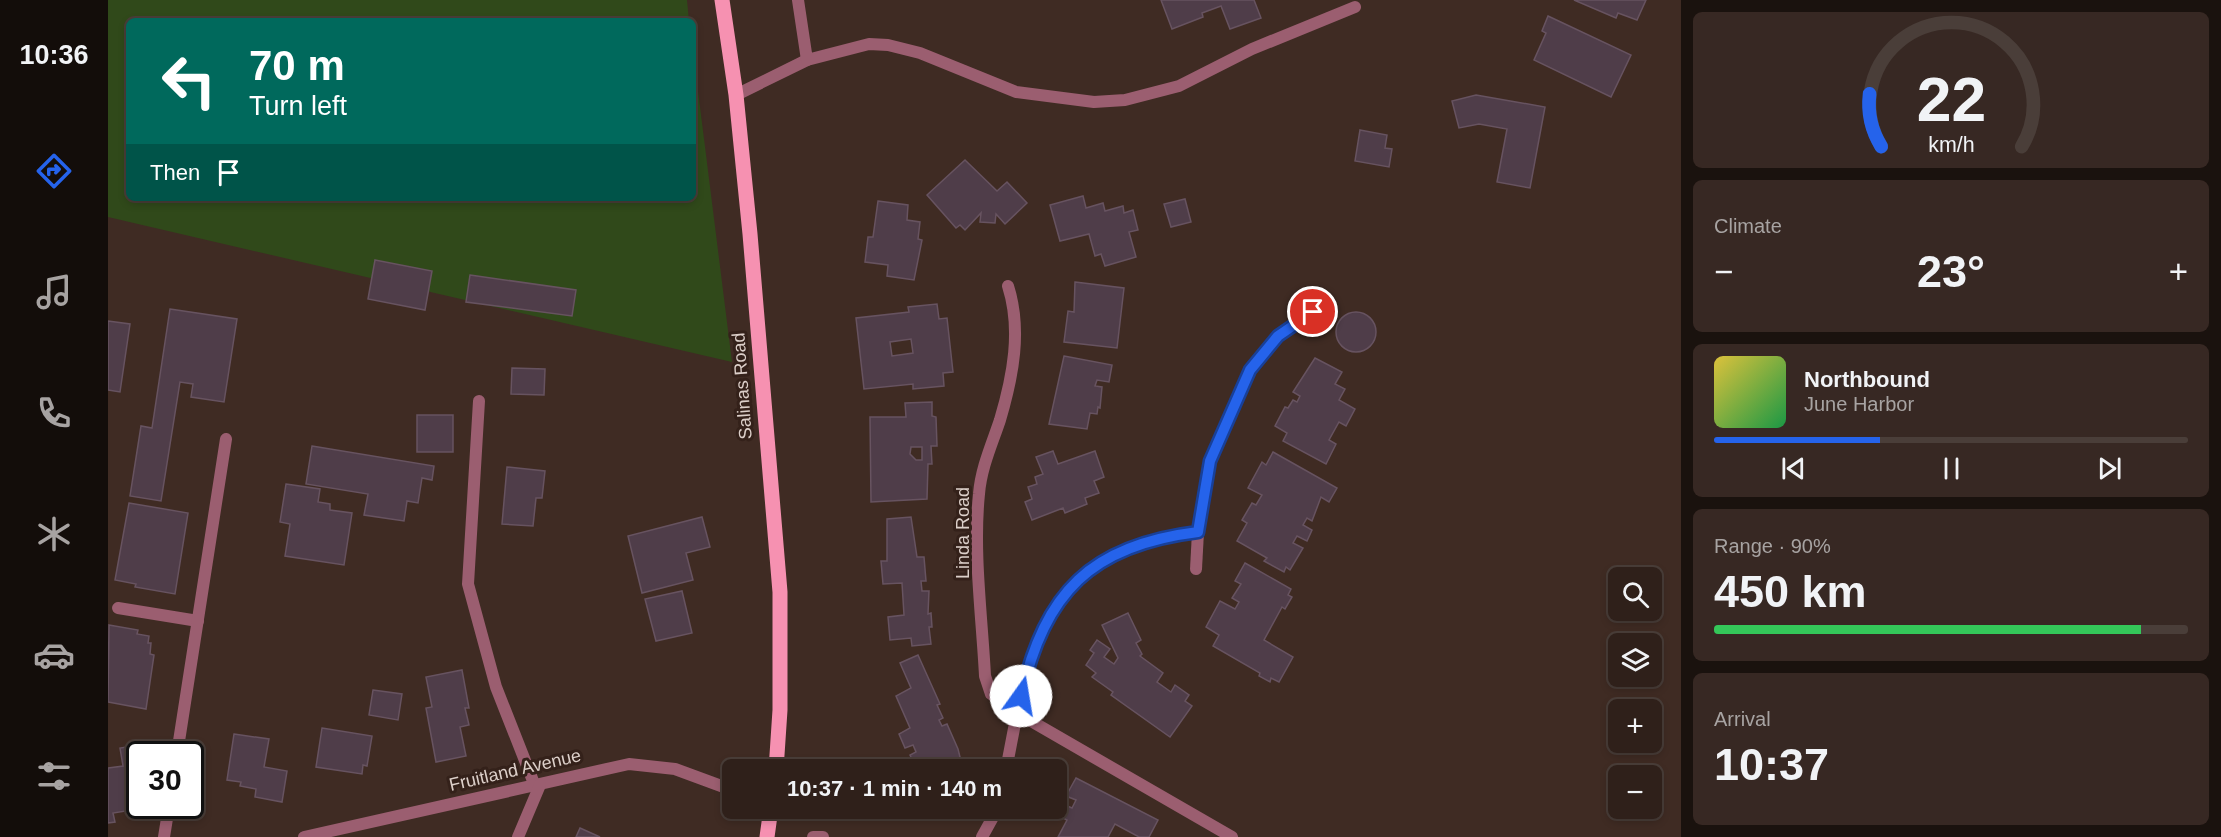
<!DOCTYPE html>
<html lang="en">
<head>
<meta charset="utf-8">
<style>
  :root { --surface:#2f201a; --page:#372823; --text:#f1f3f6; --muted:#a7a3a2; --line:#4a3e39; --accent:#2563eb }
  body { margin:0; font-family:Arial,sans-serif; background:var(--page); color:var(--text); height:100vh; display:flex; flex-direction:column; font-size:22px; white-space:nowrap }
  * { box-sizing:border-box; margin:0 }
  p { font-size:20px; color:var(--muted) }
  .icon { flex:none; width:33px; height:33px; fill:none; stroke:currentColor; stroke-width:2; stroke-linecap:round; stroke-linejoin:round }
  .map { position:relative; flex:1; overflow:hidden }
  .drawer { display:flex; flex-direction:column; gap:12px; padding:12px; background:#1a120e; width:540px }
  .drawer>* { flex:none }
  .banner { position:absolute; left:18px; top:18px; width:570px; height:183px; border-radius:9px; box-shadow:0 3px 9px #0003,0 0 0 2px var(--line); background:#00695c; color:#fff; overflow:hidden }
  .tools { position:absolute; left:1500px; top:567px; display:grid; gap:12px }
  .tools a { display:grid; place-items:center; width:54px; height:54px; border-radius:9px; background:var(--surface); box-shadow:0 3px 9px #0003,0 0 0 2px var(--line); font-size:30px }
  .speed { position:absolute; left:18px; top:741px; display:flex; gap:12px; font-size:30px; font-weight:700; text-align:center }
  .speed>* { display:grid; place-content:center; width:78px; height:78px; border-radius:50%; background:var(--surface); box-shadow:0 3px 9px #0003,0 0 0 2px var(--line); line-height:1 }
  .speed .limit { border:3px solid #111; border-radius:9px; background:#fff; color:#111 }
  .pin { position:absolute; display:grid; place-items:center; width:51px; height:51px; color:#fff; margin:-26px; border:3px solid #fff; border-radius:50%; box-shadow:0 2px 6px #0007 }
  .me { position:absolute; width:66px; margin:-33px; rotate:13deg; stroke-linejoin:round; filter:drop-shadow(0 0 4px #0008) }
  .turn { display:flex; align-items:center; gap:21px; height:126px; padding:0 24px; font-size:27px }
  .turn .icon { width:78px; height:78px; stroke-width:2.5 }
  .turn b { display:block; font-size:42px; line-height:51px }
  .then { display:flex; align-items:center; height:57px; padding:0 24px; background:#0003; gap:12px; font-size:22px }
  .big { font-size:45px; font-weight:600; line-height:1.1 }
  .drawer .card { flex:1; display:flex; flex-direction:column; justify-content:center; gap:9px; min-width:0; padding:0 21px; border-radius:9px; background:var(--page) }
  .drawer .dial { align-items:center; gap:0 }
  .dial svg { height:156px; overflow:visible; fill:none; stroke:var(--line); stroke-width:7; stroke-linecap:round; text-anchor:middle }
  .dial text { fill:var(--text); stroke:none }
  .song { display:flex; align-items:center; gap:18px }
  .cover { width:72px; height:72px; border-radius:9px; background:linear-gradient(135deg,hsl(50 70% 55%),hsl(140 70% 35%)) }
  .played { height:6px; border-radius:3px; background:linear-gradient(90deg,var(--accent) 35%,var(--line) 35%) }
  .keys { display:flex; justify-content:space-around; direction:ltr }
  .heat { display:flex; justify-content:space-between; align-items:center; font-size:33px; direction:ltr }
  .charge { height:9px; border-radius:4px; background:linear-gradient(90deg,#34c759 90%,var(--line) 0) }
  .trip { position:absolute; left:614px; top:759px; width:345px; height:60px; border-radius:9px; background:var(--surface); box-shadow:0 3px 9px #0003,0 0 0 2px var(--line); font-weight:600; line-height:60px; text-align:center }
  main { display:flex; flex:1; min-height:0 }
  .tabs { display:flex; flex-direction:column; width:108px; justify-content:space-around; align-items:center; background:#130d0a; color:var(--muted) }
  .tabs .icon { width:42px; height:42px }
  .tabs .selected { color:var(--accent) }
  .tabs b { font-size:27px; color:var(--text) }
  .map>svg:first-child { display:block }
</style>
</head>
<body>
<main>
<nav class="tabs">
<b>10:36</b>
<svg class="icon selected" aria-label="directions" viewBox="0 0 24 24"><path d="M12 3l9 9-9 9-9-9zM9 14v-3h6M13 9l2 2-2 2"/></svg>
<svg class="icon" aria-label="music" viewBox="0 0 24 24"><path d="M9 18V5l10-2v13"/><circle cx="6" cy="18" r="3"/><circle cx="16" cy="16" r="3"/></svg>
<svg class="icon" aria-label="phone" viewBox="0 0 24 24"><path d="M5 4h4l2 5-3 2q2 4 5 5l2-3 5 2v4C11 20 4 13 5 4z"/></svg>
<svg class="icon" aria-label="climate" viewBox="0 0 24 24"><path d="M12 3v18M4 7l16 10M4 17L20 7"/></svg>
<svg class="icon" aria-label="car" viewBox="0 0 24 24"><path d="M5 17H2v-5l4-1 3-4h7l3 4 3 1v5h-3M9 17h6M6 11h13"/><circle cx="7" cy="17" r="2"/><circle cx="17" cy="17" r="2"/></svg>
<svg class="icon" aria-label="filters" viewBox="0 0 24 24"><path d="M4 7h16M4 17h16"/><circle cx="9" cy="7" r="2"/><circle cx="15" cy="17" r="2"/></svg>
</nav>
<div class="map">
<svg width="1573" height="837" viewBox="0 0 1573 837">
  <rect width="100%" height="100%" fill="#3f2b23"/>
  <polygon fill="#30491a" points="0,0 579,0 581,21 21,21 21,198 585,198 585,51 624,362 0,217"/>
  <g fill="#4f3d49" stroke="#675360" stroke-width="1.5" fill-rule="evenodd">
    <polygon points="1053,0 1146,0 1153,18 1122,29 1113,6 1094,13 1095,17 1064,29"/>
    <polygon points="1466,0 1538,0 1529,20 1510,13 1508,18"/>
    <polygon points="1440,16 1523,55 1503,97 1426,60 1438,33 1434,31"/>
    <polygon points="1368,95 1437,107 1422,188 1389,182 1399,129 1371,124 1351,128 1344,101"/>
    <polygon points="1252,130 1279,135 1277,148 1284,149 1281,167 1247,161"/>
    <polygon points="857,160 889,191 899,182 919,203 897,224 888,214 887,223 872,222 873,213 857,230 852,225 848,228 819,195"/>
    <polygon points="975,196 978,208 995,203 997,211 1015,206 1016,213 1025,210 1030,230 1021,232 1028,257 997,266 993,254 987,256 981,234 952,241 942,205"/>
    <polygon points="1077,199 1083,222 1063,227 1056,204"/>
    <polygon points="770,201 800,205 799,220 812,222 810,239 814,240 806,280 779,276 780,265 757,262 760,237 765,237"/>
    <polygon points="267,260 324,271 317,310 260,299"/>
    <polygon points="362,275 468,290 464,316 358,302"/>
    <polygon points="967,282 1016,288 1009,348 956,342 960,311 966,312"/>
    <path d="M829,304L831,319L839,318L845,372L835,373L836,386L805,389V384L756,389L748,318L801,312L800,307ZM803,339L805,353L784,356L782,342Z"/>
    <polygon points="62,309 129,319 116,402 83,397 85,384 72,382 53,501 22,496 33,426 44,428"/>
    <circle cx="1248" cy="332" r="20"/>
    <polygon points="0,321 22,324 12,392 0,390"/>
    <polygon points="956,356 1004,365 1001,382 989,380 987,386 994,387 992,408 990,407 989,414 982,413 979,429 941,424"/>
    <polygon points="1207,358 1234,372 1227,384 1237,389 1231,400 1247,409 1238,426 1231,422 1221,440 1228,444 1218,464 1175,441 1179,433 1167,426 1177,407 1180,408 1185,400 1189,402 1192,396 1185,392"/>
    <polygon points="404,368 437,369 436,395 403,394"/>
    <path d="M824,402V416L828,417L829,446H823L824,464H820L819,499L763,502L762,417H798L797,403ZM803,447H814V460H808L802,454Z"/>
    <rect x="309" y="415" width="36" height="37"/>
    <polygon points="204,446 326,466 324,480 314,478 310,503 299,501 296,521 256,515 260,494 198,484"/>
    <polygon points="945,451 950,464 987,451 996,477 986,481 991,493 977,498 979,504 957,513 955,508 924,520 917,502 924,499 920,487 929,484 927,477 935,474 928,457"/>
    <polygon points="1165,452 1229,488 1221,502 1213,497 1204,521 1199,518 1195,525 1204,530 1199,541 1189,536 1185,543 1195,548 1182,570 1178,567 1176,572 1156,561 1159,558 1129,541 1139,523 1134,520 1144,503 1148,505 1154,495 1140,488 1154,462 1158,465"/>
    <polygon points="399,467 437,471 434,498 428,498 425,526 394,524"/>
    <polygon points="178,484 212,489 210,502 222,504 222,510 244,513 236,565 177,556 182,524 172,522"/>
    <polygon points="21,503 80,513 67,594 27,587 28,584 7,580"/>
    <polygon points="594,517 602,547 578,553 585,580 534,593 520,536"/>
    <polygon points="803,517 809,557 816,557 818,581 813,581 814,591 821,591 820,614 823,613 824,627 821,627 823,644 804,646 803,638 782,640 780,617 796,615 794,583 775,584 773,561 779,561 779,519"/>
    <polygon points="1137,563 1183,589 1180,595 1184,597 1177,609 1174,607 1156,640 1185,657 1171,682 1163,678 1162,682 1151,676 1152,673 1105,646 1111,635 1098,627 1112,601 1127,609 1131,602 1124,598 1133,584 1127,581"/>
    <polygon points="574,591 584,633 548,641 537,599"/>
    <polygon points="1020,613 1033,640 1028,643 1034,654 1032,656 1055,673 1049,682 1063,692 1067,685 1081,695 1077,701 1084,706 1062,737 1003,695 1005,692 984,677 988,673 978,665 986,653 982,650 989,640 1002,649 996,657 1006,664 1010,658 994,625"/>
    <polygon points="1,625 30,630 29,634 41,636 40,643 43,643 42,654 46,655 38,709 0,702"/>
    <polygon points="810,655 832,704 829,705 835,718 831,720 834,726 839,724 850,749 853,761 844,764 847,770 809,770 802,755 808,752 805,745 797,748 791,734 802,728 788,696 803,688 792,663"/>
    <polygon points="354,670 361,708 357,708 361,725 352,727 358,756 328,762 318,708 324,707 318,677"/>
    <polygon points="265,690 294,694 290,720 261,715"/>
    <polygon points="214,728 264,736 259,766 255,765 254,774 208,767"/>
    <polygon points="126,734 161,739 156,767 179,771 174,802 147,797 148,789 132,786 133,782 119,780"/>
    <polygon points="37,744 39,754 32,754 32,806 42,807 5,813 7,822 0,823 0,768 15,766 12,748"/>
    <polygon points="968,778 1050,820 1041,837 1031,837 1007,824 1000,837 950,837 959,820 951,816 957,805 964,808 968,800 958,796"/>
    <polygon points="472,828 492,837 468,837"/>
  </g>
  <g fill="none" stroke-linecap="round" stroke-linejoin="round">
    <g stroke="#9b5e70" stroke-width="12">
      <polyline points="628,95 699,60"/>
      <polyline points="371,401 360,584 388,687 427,786"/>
      <polyline points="10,608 90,621"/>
      <polyline points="909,713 1124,837"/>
      <polyline points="69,754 118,439"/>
      <polyline points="56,837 61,806"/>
    </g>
    <g stroke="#9b5e70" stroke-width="12">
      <polyline points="690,0 699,60 761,44 780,45 812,53 908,92 986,102 1017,100 1071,86 1144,49 1247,7"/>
      <polyline points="1088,569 1090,532"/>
      <path d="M909,713C935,601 970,546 1090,532L1102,461L1142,370L1170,336L1205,312"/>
      <path d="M898,770L909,713L883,694L877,676C874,617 865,552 871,494C873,468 884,444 892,420C905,376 914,330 900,286"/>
      <polyline points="196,837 521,764 567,769 624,790"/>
      <polyline points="410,837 432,785"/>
      <polyline points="705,837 715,837"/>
      <polyline points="874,837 890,808"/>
    </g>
    <g stroke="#f691b1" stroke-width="15">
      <polyline points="614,0 628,95 642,234 672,592 672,710 668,770"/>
      <polyline points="659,837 663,808"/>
    </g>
  </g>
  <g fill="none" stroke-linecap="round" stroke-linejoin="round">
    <g stroke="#184099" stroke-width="15">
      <path id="route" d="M913,696C937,592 983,545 1090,532L1102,461L1142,370L1170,336L1205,312"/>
    </g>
    <use href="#route" stroke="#2563eb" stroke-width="10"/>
  </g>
  <g text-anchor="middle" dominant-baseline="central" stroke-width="6" stroke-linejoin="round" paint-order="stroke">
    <g font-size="18" fill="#dccfc9" stroke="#34211a">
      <text transform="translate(634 386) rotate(-94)">Salinas Road</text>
      <text transform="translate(855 533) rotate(-90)">Linda Road</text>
      <text transform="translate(407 770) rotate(-13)">Fruitland Avenue</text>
    </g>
  </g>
</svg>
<div class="tools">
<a><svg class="icon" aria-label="search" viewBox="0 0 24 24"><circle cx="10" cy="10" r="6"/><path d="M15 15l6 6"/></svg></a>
<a><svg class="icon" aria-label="layers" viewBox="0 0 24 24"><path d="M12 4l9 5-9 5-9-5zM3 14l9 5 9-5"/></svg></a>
<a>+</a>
<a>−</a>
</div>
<div class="speed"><div class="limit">30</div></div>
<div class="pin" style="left:1205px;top:312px;background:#d93025"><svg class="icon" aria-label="arrive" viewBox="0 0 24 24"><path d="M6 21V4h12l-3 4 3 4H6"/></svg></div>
<svg class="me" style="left:913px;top:696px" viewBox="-20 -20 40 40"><circle r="19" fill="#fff"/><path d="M0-13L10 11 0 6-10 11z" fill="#2563eb"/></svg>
<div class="trip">10:37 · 1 min · 140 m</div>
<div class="banner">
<div class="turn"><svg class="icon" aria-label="left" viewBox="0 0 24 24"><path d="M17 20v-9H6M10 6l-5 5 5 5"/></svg><div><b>70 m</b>Turn left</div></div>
<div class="then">Then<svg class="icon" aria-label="arrive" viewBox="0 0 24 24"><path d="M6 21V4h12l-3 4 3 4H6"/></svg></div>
</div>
</div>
<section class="drawer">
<div class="card dial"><svg viewBox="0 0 100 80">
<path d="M14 69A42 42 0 1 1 86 69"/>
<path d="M14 69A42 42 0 0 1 8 42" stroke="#2563eb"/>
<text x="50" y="56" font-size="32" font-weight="700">22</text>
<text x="50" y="72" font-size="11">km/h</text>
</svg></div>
<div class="card"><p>Climate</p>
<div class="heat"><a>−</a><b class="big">23°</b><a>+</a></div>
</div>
<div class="card">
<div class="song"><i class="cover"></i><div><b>Northbound</b><p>June Harbor</p></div></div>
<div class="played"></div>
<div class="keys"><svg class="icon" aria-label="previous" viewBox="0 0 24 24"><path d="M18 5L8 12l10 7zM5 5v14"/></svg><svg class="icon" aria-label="pause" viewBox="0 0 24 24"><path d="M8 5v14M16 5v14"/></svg><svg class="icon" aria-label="next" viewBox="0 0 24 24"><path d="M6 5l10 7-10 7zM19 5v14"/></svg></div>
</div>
<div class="card"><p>Range · 90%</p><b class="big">450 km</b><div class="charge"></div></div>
<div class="card"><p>Arrival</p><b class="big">10:37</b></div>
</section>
</main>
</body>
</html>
